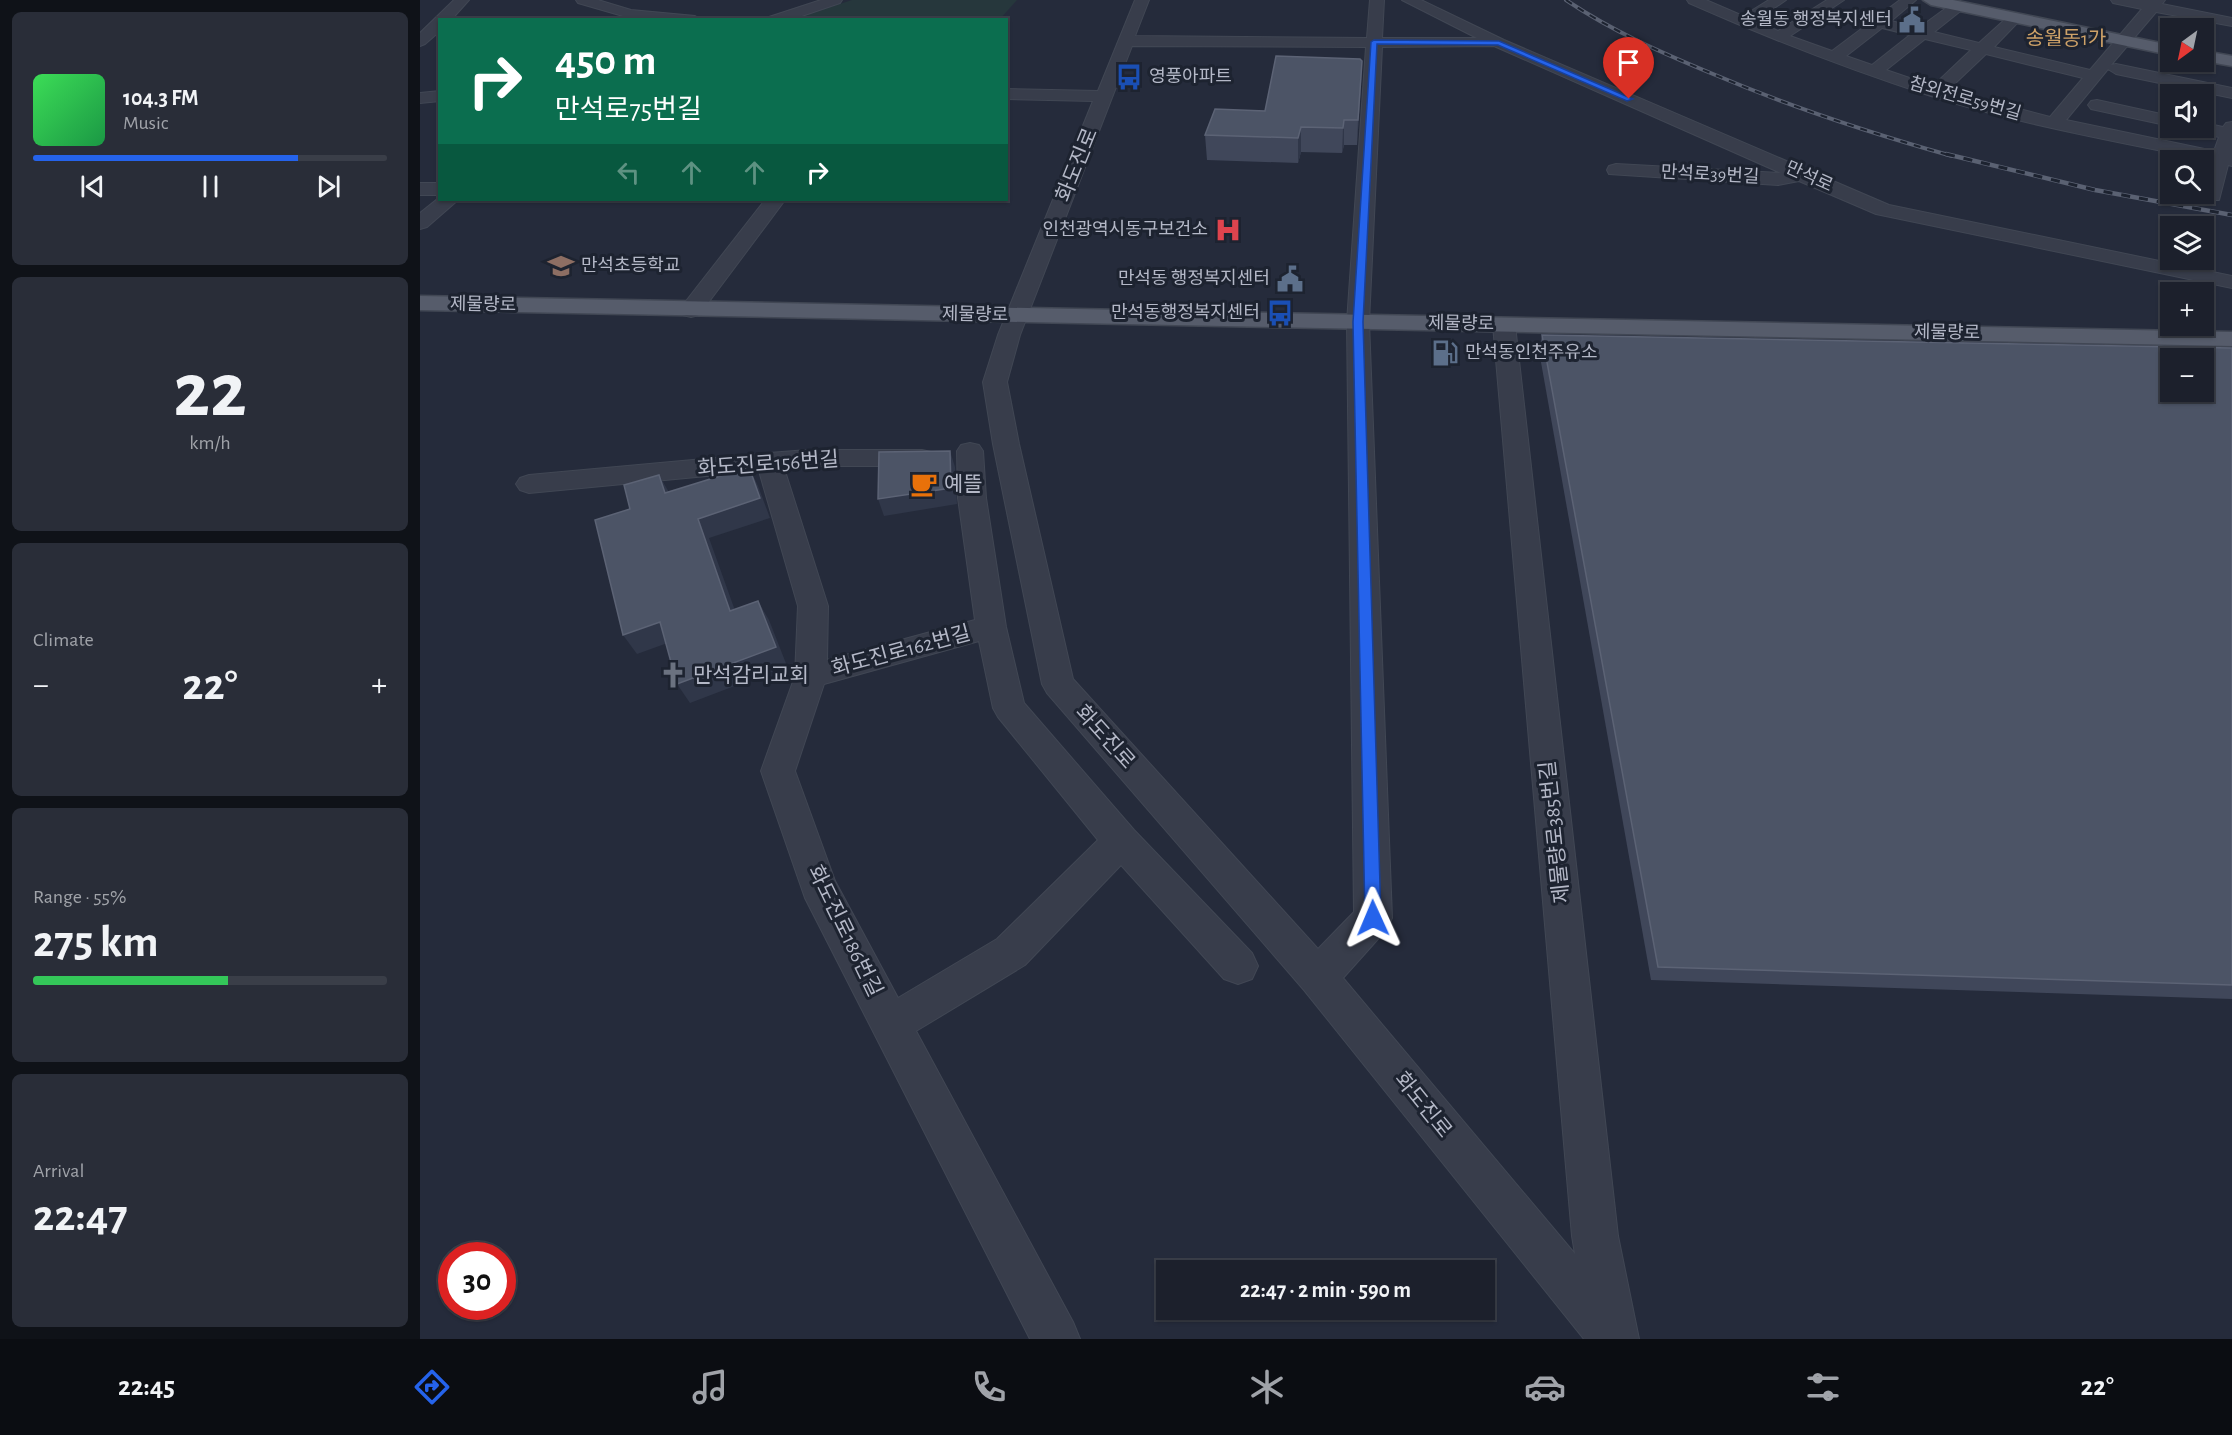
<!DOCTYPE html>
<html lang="en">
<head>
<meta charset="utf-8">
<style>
  :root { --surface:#1c202c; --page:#292d38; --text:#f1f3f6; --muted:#a0a3a9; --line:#3a3e48; --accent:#2563eb }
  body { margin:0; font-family:"Alegreya Sans","Noto Sans KR",sans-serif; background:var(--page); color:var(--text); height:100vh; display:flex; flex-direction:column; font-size:22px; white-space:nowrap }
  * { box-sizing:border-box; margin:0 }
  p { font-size:20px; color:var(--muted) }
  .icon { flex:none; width:33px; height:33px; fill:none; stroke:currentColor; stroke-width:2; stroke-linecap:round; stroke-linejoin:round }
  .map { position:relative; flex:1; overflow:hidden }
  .drawer { display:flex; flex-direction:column; gap:12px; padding:12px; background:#0f1218; width:420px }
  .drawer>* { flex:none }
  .top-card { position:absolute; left:18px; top:18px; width:570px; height:183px; border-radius:0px; box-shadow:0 2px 4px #0004,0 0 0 2px var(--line); background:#0b6e4f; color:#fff; overflow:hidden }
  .needle { width:39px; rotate:213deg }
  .tools { position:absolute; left:1740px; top:18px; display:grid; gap:12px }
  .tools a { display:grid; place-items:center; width:54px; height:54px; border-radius:0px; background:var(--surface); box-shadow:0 2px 4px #0004,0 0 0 2px var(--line); font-size:30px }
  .speed { position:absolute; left:18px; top:1242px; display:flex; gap:12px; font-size:30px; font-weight:700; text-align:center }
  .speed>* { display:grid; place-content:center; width:78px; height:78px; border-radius:50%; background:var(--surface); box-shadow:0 2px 4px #0004,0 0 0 2px var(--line); line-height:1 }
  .speed .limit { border:9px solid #d22; background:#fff; color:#111 }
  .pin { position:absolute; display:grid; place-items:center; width:51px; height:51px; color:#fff; margin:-62px -26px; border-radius:50% 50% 50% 0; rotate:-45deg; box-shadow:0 0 6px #0007 }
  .pin .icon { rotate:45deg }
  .me { position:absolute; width:66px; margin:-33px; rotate:359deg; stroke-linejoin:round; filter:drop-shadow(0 0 4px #0008) }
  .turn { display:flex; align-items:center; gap:21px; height:126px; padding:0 18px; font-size:27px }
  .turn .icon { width:78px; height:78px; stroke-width:2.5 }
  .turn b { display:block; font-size:42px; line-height:51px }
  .lanes { display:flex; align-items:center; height:57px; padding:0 18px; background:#0003; justify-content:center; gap:30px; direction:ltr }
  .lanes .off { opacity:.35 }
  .big { font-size:45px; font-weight:600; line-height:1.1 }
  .drawer .card { flex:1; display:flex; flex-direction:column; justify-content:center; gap:9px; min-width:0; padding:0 21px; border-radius:9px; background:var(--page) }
  .drawer .dial { align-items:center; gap:0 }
  .dial b { font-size:78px; line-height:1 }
  .song { display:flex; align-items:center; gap:18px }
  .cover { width:72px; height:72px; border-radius:9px; background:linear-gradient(135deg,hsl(130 70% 55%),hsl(140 70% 35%)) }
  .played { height:6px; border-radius:3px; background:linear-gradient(90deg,var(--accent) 75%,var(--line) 75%) }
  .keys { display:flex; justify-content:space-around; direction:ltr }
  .heat { display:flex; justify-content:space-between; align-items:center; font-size:33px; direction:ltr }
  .charge { height:9px; border-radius:4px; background:linear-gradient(90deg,#34c759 55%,var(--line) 0) }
  .trip { position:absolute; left:736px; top:1260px; width:339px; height:60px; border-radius:0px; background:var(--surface); box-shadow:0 2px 4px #0004,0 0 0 2px var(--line); font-weight:600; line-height:60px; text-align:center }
  .tabs { display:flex; height:96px; justify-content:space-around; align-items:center; background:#0b0d12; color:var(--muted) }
  .tabs .icon { width:42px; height:42px }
  .tabs .selected { color:var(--accent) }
  .tabs b { font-size:27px; color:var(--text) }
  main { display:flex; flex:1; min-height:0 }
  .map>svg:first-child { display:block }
</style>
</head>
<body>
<main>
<section class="drawer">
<div class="card">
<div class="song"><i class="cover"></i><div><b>104.3 FM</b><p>Music</p></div></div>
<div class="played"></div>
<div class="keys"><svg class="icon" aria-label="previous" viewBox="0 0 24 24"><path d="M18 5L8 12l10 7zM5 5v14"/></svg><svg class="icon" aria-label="pause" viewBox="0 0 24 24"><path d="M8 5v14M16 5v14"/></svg><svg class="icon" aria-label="next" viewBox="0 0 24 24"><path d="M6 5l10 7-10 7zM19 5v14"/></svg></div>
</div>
<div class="card dial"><b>22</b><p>km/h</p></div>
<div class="card"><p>Climate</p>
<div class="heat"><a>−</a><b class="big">22°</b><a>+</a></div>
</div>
<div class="card"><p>Range · 55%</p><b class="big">275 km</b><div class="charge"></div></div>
<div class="card"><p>Arrival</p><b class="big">22:47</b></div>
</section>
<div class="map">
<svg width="1812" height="1339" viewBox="0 0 1812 1339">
  <rect width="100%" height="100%" fill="#252b3b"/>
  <polygon fill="#26373c" points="432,0 597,0 580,19 371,20"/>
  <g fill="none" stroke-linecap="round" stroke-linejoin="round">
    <g stroke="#414754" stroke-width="2">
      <g id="minor">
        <polygon points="34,0 49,0 31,20 20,20 20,31 5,44 0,46 0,33"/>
        <polygon points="156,0 178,0 211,10 275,16 282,20 210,18 158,3"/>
        <polygon points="401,0 422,0 420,3 370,20 347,20 349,17"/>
        <path d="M715,0H729L715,36L947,38L950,0H964L962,38H1057L982,0H1001L1084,40L1469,205L1812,276V288L1456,214L1379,181L1358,185L1189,174L1187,170L1189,166L1196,164L1361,173L1074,46L962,47L949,322L972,918L966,930L923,978L1155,1254L1152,1236L1073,325L1076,320L1084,318L1092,320L1095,325L1198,1236L1219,1339H1164L884,990L627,693L622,684L573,444L563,382L578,335L673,101L586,99V89L678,91ZM712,46L946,47L927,322L934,912L898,949L653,679L599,444L587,382L600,335Z"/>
        <path d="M1267,0H1286L1323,16L1349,0H1366L1335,21L1358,31L1407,0H1424L1370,36L1412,51L1480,0H1496L1471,21L1499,28L1533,3L1538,2L1545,6L1543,9L1514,32L1559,43L1590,15L1595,14L1602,18L1574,47L1670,70L1722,9L1693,3L1691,0H1745L1742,4L1812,18V26L1736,12L1691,65L1696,64L1812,88V98L1696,74L1688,69L1646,120L1794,151L1799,137L1774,132L1771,128H1784V123L1803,127L1806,123L1812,122V166L1808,165L1799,200H1785L1782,196L1790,161C1697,141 1601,125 1511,96C1428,69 1348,38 1269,3ZM1462,28L1490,35L1452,65L1426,56ZM1505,39L1551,50L1513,86L1466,70ZM1566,54L1663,78L1630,117L1528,90Z"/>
        <polygon points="20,91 20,101 0,103 0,93"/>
        <polygon points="1677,100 1750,116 1750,126 1671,109 1668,105 1671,101"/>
        <rect x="0" y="183" width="20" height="12"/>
        <polygon points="20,197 20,200 38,200 7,227 0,229 0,213"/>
        <polygon points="345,200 365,200 279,315 271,317 263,315 260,310 263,305"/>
        <path d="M550,443L559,445L563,451L566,498L586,627L604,703L714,830L832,953L838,966L832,979L818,984L804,979L701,865L605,965L496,1031L653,1322L660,1339H610L385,898L341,771L375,676L378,606L339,471L109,493L100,490L96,484L100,478L109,475L349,453L388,450H502L511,452L515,458L511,464L502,466H388L364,468L408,606L407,660L555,620L538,498L537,451L541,445ZM559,641L573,708L578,717L678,840L577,939L478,998L415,881L375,771L404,684Z"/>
      </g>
    </g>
    <g stroke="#414754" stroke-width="3">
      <g id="major">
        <polygon points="1503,0 1533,0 1750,45 1750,55 1511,5"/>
        <polygon points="1784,51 1812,56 1812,66 1784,61"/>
        <polygon points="0,296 1812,332 1812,346 0,310"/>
      </g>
    </g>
    <use href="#minor" fill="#383d4b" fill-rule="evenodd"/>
    <use href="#major" fill="#565c6b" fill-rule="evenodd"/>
    <g stroke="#5a6172" stroke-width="4">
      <path id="rail-far1" d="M1146,0C1192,31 1242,53 1293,74C1371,107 1450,133 1532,156"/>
    </g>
    <g stroke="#5a6172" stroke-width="4.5">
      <polyline id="rail" points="1526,154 1675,190 1812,215"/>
    </g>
    <use href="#rail-far1" stroke="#1d2330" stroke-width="2" stroke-dasharray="7" stroke-linecap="butt"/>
    <use href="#rail" stroke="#1d2330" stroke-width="3" stroke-dasharray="9" stroke-linecap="butt"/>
  </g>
  <g fill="#40475a">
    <polygon points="942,61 941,84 937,145 924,145 922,153 881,152 878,163 787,160 785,135 845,111"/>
    <polygon points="1122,335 1812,348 1812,999 1231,980 1119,351"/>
  </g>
  <g fill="#303749">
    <polygon points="942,61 941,84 937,145 938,120"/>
    <polygon points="924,120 924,145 922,153 923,128"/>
    <polygon points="881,127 881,152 878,163 878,138"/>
    <polygon points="530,451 535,467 537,504 464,516 458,499"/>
    <polygon points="329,467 338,486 350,518 289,538 322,630 310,611 278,519"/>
    <polygon points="239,475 250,494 245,493"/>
    <polygon points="338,601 349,620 367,666 270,703 257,684"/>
    <polygon points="240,622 253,641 217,654 203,635"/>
  </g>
  <g fill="#4c5466" stroke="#5c6375" stroke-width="1.5" fill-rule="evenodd">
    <polygon points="856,56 940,59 942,61 938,120 924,120 923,128 881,127 878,138 785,135 795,109 845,111"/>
    <path d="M1122,335L1812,348V985L1238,967ZM1750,358H1784V392H1750Z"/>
    <polygon points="530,451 531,488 458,499 459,452"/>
    <polygon points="329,467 340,498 278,519 310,611 338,601 356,647 257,684 240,622 203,635 175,520 210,509 204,485 239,475 245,493"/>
  </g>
  <polygon fill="#2563eb" stroke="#184099" stroke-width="1.5" points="954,40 1079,41 1213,99 1207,101 1078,45 957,44 943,322 961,918 959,923 953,925 947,923 945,918 933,322 951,42"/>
  <defs>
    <g id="civic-bare" transform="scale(2.07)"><path d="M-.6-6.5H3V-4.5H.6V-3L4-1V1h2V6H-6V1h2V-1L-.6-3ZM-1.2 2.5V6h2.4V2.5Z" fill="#5c6f8a" stroke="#1d2330" stroke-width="2.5" paint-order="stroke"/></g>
    <g id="bus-bare" transform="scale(2.07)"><path d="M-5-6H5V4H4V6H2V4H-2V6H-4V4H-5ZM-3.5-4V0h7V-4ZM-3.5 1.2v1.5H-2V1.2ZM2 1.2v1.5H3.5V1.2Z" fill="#1a4fb4" stroke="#1d2330" stroke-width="2.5" paint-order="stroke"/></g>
    <g id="hospital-bare" transform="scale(2.07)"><path d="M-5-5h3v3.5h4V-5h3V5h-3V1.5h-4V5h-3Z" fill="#e0444e" stroke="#1d2330" stroke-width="2.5" paint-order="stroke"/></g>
    <g id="school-bare" transform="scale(2.07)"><path d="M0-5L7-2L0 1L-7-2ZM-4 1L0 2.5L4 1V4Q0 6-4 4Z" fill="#8d6e63" stroke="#1d2330" stroke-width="2.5" paint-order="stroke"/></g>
    <g id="fuel-bare" transform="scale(2.07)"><path d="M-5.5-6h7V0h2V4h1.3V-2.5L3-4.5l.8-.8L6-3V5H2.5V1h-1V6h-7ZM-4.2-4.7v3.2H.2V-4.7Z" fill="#5c6f8a" stroke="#1d2330" stroke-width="2.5" paint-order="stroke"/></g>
    <g id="cafe-bare" transform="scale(2.07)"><path d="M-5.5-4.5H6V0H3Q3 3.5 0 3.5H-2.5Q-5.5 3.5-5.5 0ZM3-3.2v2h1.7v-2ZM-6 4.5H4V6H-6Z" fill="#e8710a" stroke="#1d2330" stroke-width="2.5" paint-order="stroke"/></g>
    <g id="church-bare" transform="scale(2.07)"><path d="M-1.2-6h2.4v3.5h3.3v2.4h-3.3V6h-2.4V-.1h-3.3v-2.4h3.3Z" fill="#6b7280" stroke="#1d2330" stroke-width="2.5" paint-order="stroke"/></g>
  </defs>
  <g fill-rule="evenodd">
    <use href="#civic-bare" x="1492" y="20"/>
    <use href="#bus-bare" x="709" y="77"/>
    <use href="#hospital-bare" x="808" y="230"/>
    <use href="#school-bare" x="141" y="266"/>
    <use href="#civic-bare" x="870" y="279"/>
    <use href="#bus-bare" x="860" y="313"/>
    <use href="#fuel-bare" x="1025" y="353"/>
    <use href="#cafe-bare" x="504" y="484"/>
    <use href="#church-bare" x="253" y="675"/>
  </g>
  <g text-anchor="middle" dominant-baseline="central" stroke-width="6" stroke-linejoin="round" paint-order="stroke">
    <g font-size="18" fill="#b4b8c7" stroke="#1d2330" text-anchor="end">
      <text x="1472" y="20">송월동 행정복지센터</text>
      <text x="729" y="77" text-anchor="start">영풍아파트</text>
      <text x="788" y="230">인천광역시동구보건소</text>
      <text x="161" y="266" text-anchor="start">만석초등학교</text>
      <text x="850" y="279">만석동 행정복지센터</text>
      <text x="840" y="313">만석동행정복지센터</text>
      <text x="1045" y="353" text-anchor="start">만석동인천주유소</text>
    </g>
    <g font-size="18" fill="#b4b8c7" stroke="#1d2330">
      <text transform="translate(1545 99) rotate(16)">참외전로59번길</text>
      <text transform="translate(1290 175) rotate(3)">만석로39번길</text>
      <text transform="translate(1389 177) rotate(24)">만석로</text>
      <text transform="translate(63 305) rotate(1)">제물량로</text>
      <text transform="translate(555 315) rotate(1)">제물량로</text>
      <text transform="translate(1041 324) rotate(1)">제물량로</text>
      <text transform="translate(1527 333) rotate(1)">제물량로</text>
    </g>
    <g font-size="20" fill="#cea268" stroke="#1d2330">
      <text x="1646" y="39">송월동1가</text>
    </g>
    <g font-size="21" fill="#b4b8c7" stroke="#1d2330">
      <text transform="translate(657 165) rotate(-68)">화도진로</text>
      <text transform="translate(348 464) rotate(-4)">화도진로156번길</text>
      <text transform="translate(481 651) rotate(-15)">화도진로162번길</text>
      <text transform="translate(685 737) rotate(48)">화도진로</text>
      <text transform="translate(1135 832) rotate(-96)">제물량로385번길</text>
      <text transform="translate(425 931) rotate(64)">화도진로186번길</text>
      <text transform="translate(1003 1105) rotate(51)">화도진로</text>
    </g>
    <g font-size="21" fill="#b4b8c7" stroke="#1d2330" text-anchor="start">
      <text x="524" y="484">예뜰</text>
      <text x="273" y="675">만석감리교회</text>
    </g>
  </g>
</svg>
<div class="tools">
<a><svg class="needle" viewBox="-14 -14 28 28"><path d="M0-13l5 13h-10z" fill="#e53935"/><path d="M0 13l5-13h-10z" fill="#a0a3a9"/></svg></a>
<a><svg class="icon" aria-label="sound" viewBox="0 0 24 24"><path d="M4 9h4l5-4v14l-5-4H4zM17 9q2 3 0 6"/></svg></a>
<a><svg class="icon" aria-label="search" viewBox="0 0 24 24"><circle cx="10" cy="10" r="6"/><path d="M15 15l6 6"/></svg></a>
<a><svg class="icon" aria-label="layers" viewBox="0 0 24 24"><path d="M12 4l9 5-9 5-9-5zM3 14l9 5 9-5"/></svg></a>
<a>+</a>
<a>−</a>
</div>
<div class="speed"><div class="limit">30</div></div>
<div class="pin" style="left:1209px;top:99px;background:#d93025"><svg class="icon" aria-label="arrive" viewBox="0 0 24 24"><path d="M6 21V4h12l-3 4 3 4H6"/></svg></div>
<svg class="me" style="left:953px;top:918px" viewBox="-20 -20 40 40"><path d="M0-17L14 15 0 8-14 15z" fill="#2563eb" stroke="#fff" stroke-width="4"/></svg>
<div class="trip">22:47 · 2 min · 590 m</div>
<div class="top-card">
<div class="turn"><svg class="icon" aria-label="right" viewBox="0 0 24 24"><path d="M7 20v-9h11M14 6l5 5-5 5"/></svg><div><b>450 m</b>만석로75번길</div></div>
<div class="lanes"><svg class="icon off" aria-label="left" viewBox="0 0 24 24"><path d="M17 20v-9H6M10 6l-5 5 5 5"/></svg><svg class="icon off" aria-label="ahead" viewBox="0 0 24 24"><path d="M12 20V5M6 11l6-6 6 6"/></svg><svg class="icon off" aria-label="ahead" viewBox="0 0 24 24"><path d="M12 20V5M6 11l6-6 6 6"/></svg><svg class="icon" aria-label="right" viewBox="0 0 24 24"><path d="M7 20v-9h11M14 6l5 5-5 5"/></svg></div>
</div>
</div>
</main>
<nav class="tabs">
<b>22:45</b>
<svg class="icon selected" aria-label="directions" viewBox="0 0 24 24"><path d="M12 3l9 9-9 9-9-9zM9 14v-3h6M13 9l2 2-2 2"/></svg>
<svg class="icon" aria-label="music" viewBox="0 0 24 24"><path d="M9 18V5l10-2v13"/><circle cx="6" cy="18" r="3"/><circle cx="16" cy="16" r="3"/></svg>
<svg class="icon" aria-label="phone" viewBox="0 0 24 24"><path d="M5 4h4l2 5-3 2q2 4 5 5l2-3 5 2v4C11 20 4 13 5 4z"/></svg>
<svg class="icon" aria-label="climate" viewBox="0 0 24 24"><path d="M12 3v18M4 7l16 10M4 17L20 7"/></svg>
<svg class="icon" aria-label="car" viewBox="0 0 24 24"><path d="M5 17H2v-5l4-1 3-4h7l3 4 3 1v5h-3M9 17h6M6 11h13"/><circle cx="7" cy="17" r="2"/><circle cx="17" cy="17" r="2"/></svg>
<svg class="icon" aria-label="filters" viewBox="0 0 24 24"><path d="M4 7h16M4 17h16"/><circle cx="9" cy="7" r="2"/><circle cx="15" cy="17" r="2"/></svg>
<b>22°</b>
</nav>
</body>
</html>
